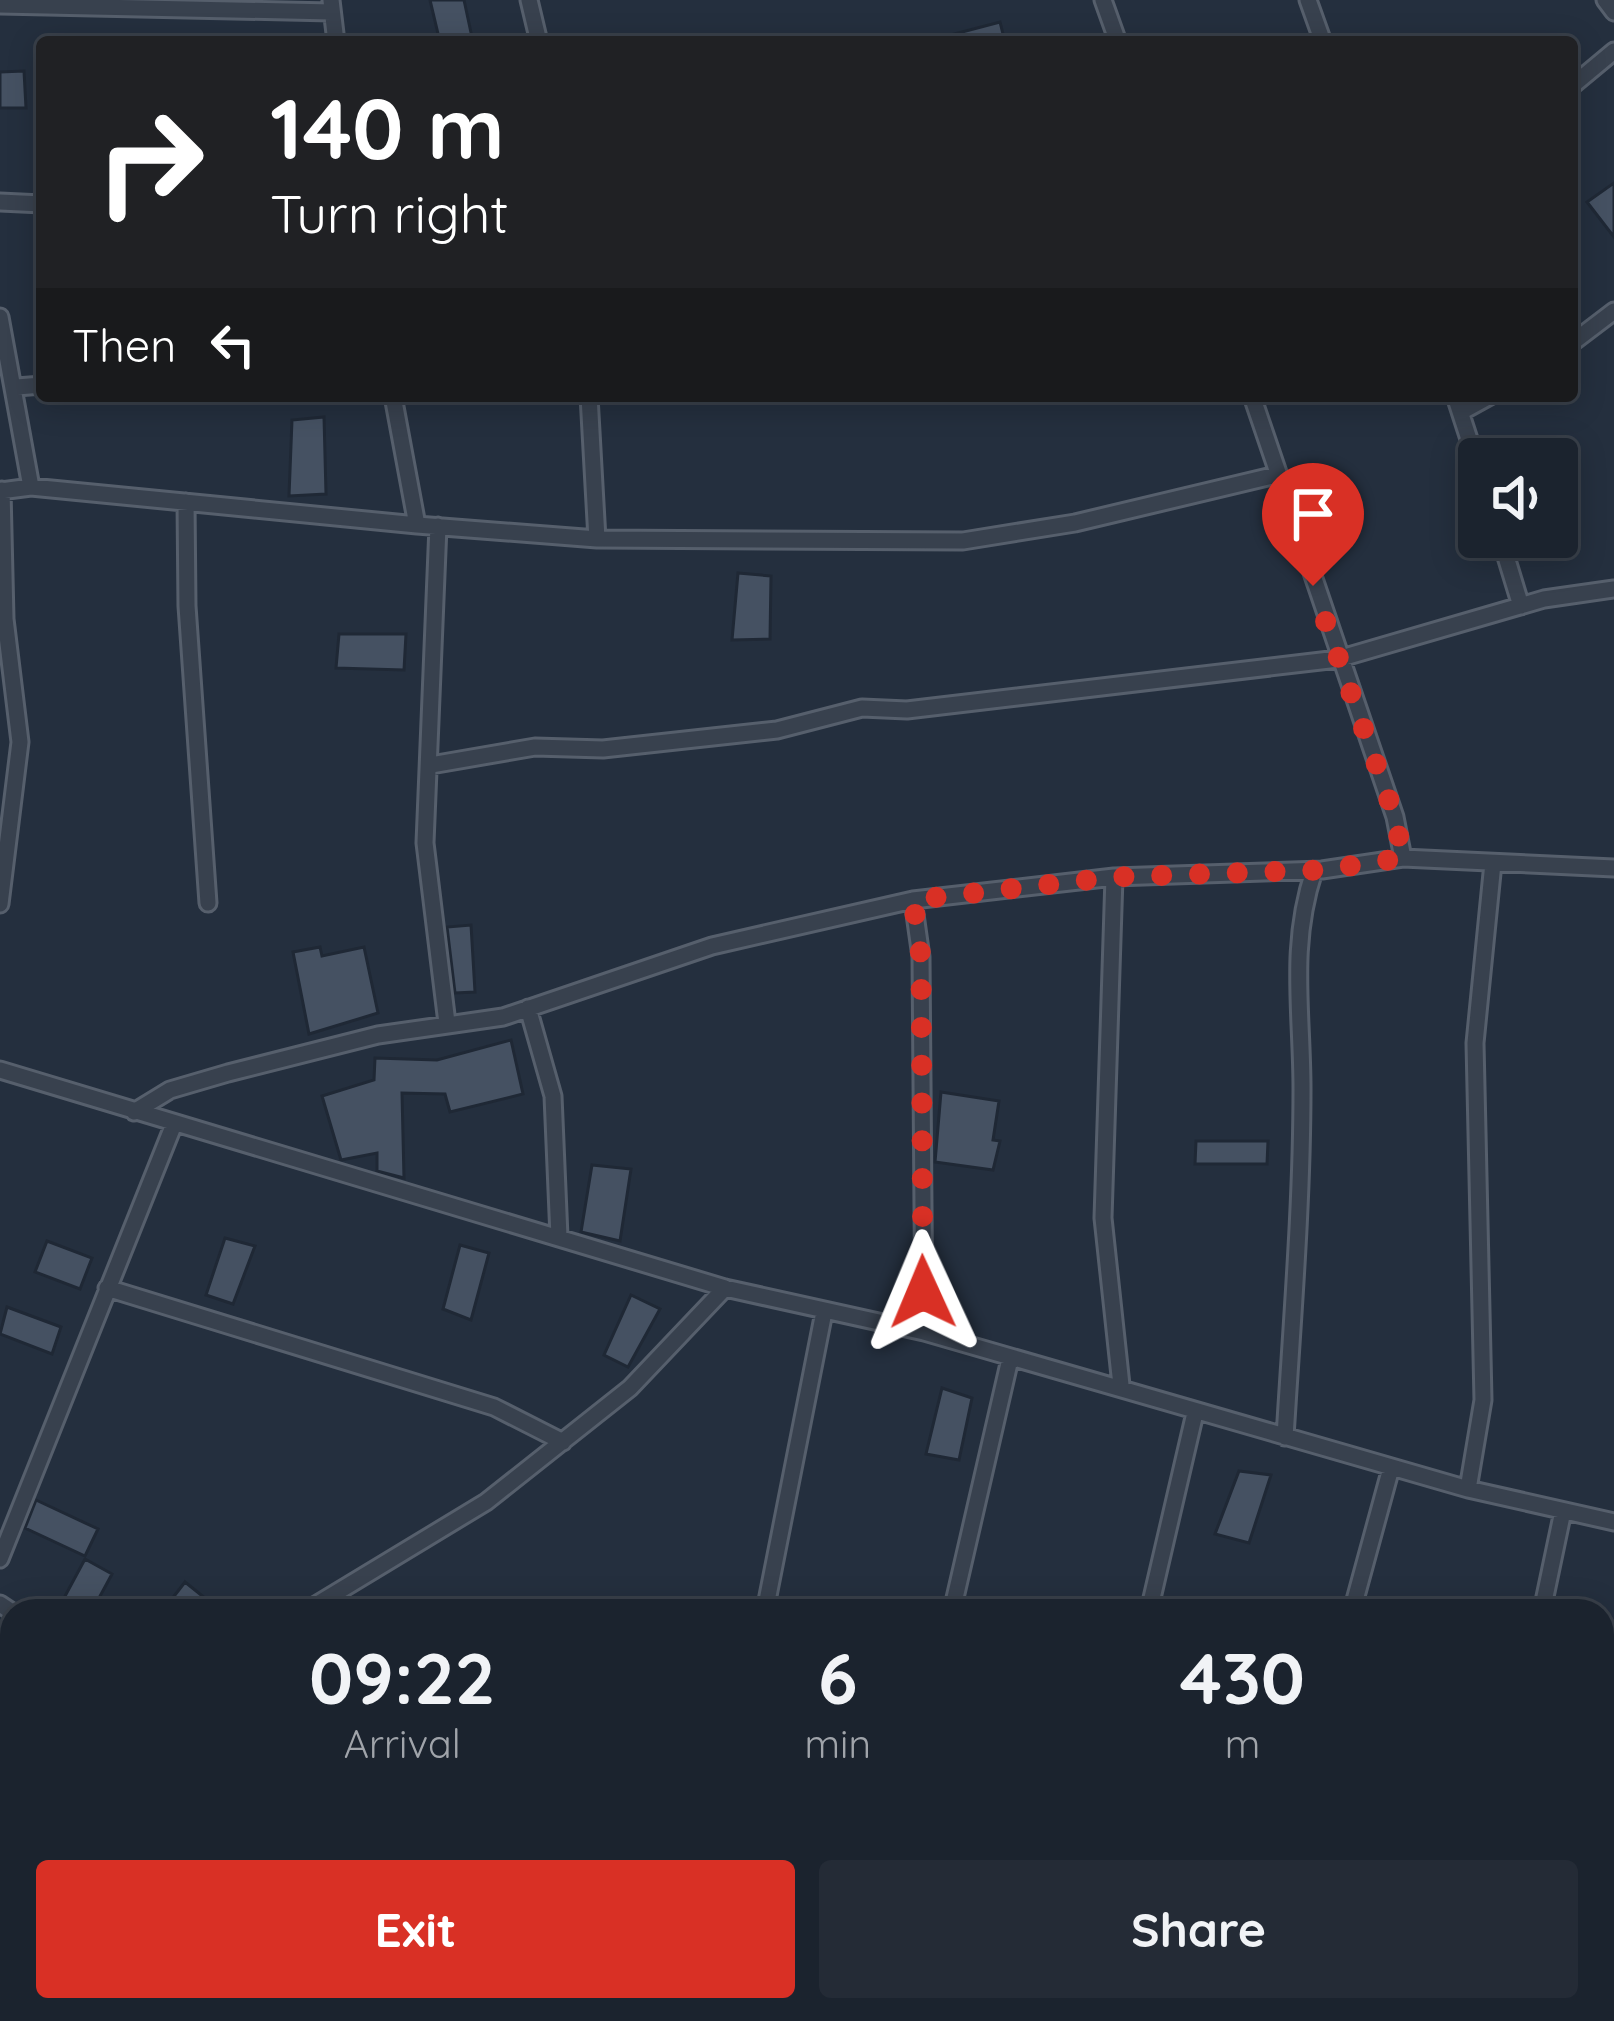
<!DOCTYPE html>
<style>
:root{--surface:#1b232e;--page:#242b36;--text:#f1f3f6;--muted:#a0a4aa;--line:#39404a;--accent:#d93025}
body{margin:0;font-family:Quicksand,sans-serif;background:var(--page);color:var(--text);height:100vh;display:flex;flex-direction:column;font-size:45px;white-space:nowrap}
*{box-sizing:border-box;margin:0}
p{font-size:39px;color:var(--muted)}
.icon{flex:none;width:66px;height:66px;fill:none;stroke:currentColor;stroke-width:2;stroke-linecap:round;stroke-linejoin:round}
.map{position:relative;flex:1;overflow:hidden}
.side{position:absolute;left:0px;top:1599px;width:1614px;height:423px;display:flex;flex-direction:column;background:var(--surface);border-radius:36px 36px 0 0;box-shadow:0 6px 30px #0003,0 0 0 3px var(--line)}
.side>*{flex:none}
.banner{position:absolute;left:36px;top:36px;width:1542px;height:366px;border-radius:12px;box-shadow:0 6px 30px #0003,0 0 0 3px var(--line);background:#202124;color:#fff;overflow:hidden}
.controls{position:absolute;left:1458px;top:438px;display:grid;gap:24px}
.controls a{display:grid;place-items:center;width:120px;height:120px;border-radius:12px;background:var(--surface);box-shadow:0 6px 30px #0003,0 0 0 3px var(--line);font-size:60px}
.pin{position:absolute;display:grid;place-items:center;width:102px;height:102px;color:#fff;margin:-123px -51px;border-radius:50% 50% 50% 0;rotate:-45deg;box-shadow:0 0 12px #0007}
.pin .icon{rotate:45deg}
.me{position:absolute;width:132px;margin:-66px;rotate:359deg;stroke-linejoin:round;filter:drop-shadow(0 0 9px #0008)}
.turn{display:flex;align-items:center;gap:42px;height:252px;padding:0 36px;font-size:54px}
.turn .icon{width:156px;height:156px;stroke-width:2.5}
.turn b{display:block;font-size:84px;line-height:102px}
.then{display:flex;align-items:center;height:114px;padding:0 36px;background:#0003;gap:24px;font-size:45px}
.eta{display:flex;justify-content:space-evenly;align-items:center;height:204px;text-align:center}
.eta b{font-size:72px;font-weight:700;line-height:84px}
.cta{display:flex;gap:24px;margin-top:auto;padding:24px 36px}
.cta a{flex:1;height:138px;border-radius:12px;background:var(--accent);color:#fff;font-size:48px;font-weight:700;line-height:138px;text-align:center}
.cta a+a{background:var(--page);color:var(--text)}
.map>svg:first-child{display:block}
.building{fill:#455162;stroke:#1f2835;stroke-width:3}
.lines{fill:none;stroke-linecap:round;stroke-linejoin:round}
.minor-casing{stroke:#565f6c;stroke-width:21}
.minor{stroke:#38414e;stroke-width:15}
.route{stroke:#d93025;stroke-width:21;stroke-dasharray:0 37.8}
</style>
<div class="map">
<svg width="1614" height="2021" viewBox="0 0 1614 2021">
<rect width="100%" height="100%" fill="#242f3e"/>
<!-- building -->
<path class="building" d="M430 0H464L473 42H440Z
M1000 22 1005 42H943V37Z
M24 71 26 108H0V72Z
M1614 183V237L1587 202Z
M324 417 326 494 289 496 292 420Z
M738 573 771 576 770 639 732 640Z
M339 634H406L404 670 336 668Z
M471 925 475 992 455 993 447 927Z
M320 947 322 956 364 947 378 1013 309 1034 293 952Z
M511 1040 523 1094 450 1112 445 1094 402 1093 404 1178 377 1171V1153L341 1160 322 1096 374 1080 375 1058 437 1060Z
M941 1092 999 1101 993 1140 1000 1141 993 1170 935 1162Z
M1196 1141H1268L1267 1164H1195Z
M592 1165 631 1169 620 1241 581 1232Z
M225 1238 255 1246 233 1304 206 1295Z
M47 1241 92 1258 80 1289 35 1272Z
M460 1245 489 1253 471 1320 443 1309Z
M631 1295 660 1309 628 1367 604 1355Z
M7 1307 61 1327 52 1354 0 1334Z
M942 1388 972 1398 959 1460 926 1454Z
M1239 1471 1271 1475 1249 1543 1215 1534Z
M36 1500 98 1529 85 1556 25 1528Z
M85 1559 112 1574 92 1611H57Z
M185 1582 221 1611H178L168 1604Z"/>
<g class="lines">
<!-- minor casing -->
<g class="minor-casing">
<path id="minor" d="M331 0 336 42
M529 0 539 42
M1103 0 1118 42
M1308 0 1323 42
M1605 0 1614 12
M0 5 332 12
M1572 86 1614 51
M0 202 42 204
M0 317 31 487 0 491
M1572 343 1614 311
M17 387 42 385
M589 396 597 539
M1455 396 1479 470
M1461 412 1490 396
M31 487 417 525 393 396
M186 502 187 606 208 903
M417 525 597 539 963 541 1075 523 1276 475
M438 526 425 843 447 1023
M1500 537 1521 606
M431 765 535 747 603 749 777 730 862 708 907 710 1338 659 1544 599 1614 589
M1403 858 1614 868
M1114 877 1103 1218 1121 1385
M913 900 921 957 924 1332
M0 904 20 742 5 619 2 490
M528 1008 553 1096 559 1237
M0 1070 725 1288 924 1332 1468 1489 1614 1522
M134 1112 170 1090 228 1073 378 1035 503 1017 712 946 913 900 1114 877 1322 870 1403 858 1395 817 1252 396
M107 1288 494 1407 563 1442
M1285 1437C1292 1322 1302 1205 1302 1089 1302 1012 1289 946 1314 871
M1468 1489 1483 1400 1475 1043 1493 863
M0 1559 174 1124
M0 1604 12 1612
M306 1611 486 1502 630 1388 725 1288
M765 1611 824 1312
M952 1611 1010 1359
M1149 1611 1195 1413
M1352 1611 1391 1468
M1542 1611 1563 1511
M0 1858 12 1868
M0 1902 12 1888
M633 2010 649 2021
M189 2021 199 2010
M446 2021 456 2010
M672 2021 675 2010
M860 2021 863 2010
M1049 2021 1052 2010
M1235 2021 1238 2010
M1429 2021 1432 2010"/>
</g>
<!-- minor -->
<use href="#minor" class="minor"/>
</g>
<g class="lines">
<!-- route -->
<path class="route" d="M923 1292 921 957 913 900 1114 877 1322 870 1403 858 1395 817 1313 586"/>
</g>
</svg>
<div class="controls">
<a><svg class="icon" aria-label="sound" viewBox="0 0 24 24"><path d="M4 9h4l5-4v14l-5-4H4zM17 9q2 3 0 6"/></svg></a>
</div>
<div class="pin" style="left:1313px;top:586px;background:#d93025"><svg class="icon" aria-label="arrive" viewBox="0 0 24 24"><path d="M6 21V4h12l-3 4 3 4H6"/></svg></div>
<svg class="me" style="left:923px;top:1292px" viewBox="-20 -20 40 40"><path d="M0-17L14 15 0 8-14 15z" fill="#d93025" stroke="#fff" stroke-width="4"/></svg>
<div class="banner">
<div class="turn"><svg class="icon" aria-label="right" viewBox="0 0 24 24"><path d="M7 20v-9h11M14 6l5 5-5 5"/></svg><div><b>140 m</b>Turn right</div></div>
<div class="then">Then<svg class="icon" aria-label="left" viewBox="0 0 24 24"><path d="M17 20v-9H6M10 6l-5 5 5 5"/></svg></div>
</div>
<section class="side">
<div class="eta">
<div><b>09:22</b><p>Arrival</p></div>
<div><b>6</b><p>min</p></div>
<div><b>430</b><p>m</p></div>
</div>
<div class="cta"><a>Exit</a><a>Share</a></div>
</section>
</div>
